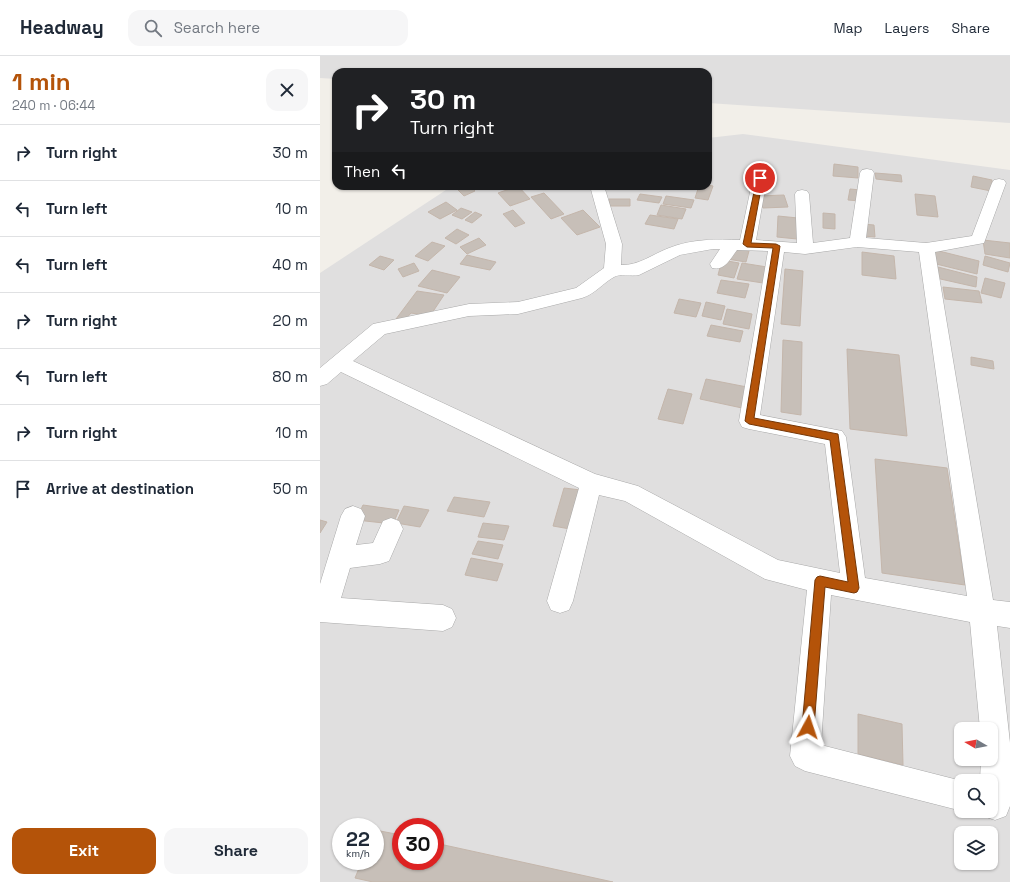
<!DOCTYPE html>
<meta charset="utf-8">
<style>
:root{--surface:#fff;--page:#f6f6f7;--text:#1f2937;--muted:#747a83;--line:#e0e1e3;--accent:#b45309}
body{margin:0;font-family:"Space Grotesk",sans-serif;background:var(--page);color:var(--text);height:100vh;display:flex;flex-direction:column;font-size:15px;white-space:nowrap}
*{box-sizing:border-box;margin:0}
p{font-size:13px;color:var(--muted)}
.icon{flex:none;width:22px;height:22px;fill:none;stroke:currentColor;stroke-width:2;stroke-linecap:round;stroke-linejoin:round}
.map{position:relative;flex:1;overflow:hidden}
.drawer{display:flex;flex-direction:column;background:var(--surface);width:320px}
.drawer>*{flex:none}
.banner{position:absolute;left:12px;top:12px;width:380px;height:122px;border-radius:12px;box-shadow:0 1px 3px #0004;background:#202124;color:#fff;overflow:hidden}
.needle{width:26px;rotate:280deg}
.fabs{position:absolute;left:634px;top:666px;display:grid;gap:8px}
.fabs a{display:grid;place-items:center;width:44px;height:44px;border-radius:8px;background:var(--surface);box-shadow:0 1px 3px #0004;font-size:20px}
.speed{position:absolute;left:12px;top:762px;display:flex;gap:8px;font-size:20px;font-weight:700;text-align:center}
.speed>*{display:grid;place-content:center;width:52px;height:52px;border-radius:50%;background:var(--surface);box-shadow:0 1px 3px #0004;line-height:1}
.speed small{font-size:10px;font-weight:400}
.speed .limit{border:6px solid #d22;background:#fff;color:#111}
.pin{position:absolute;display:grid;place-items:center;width:34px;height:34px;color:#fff;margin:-17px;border:2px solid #fff;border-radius:50%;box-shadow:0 1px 4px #0007}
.me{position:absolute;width:44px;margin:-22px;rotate:5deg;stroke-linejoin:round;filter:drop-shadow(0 0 3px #0008)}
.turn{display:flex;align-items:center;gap:14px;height:84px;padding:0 12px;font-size:18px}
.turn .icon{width:52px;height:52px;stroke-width:2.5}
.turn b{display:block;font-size:28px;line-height:34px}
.then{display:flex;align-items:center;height:38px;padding:0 12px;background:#0003;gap:8px;font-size:15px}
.round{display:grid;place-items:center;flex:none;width:42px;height:42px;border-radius:12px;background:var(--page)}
.summary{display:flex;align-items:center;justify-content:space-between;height:68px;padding:0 12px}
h1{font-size:24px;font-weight:800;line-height:30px;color:var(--accent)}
.cta{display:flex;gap:8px;margin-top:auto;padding:8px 12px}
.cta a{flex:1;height:46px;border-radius:12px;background:var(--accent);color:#fff;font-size:16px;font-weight:800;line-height:46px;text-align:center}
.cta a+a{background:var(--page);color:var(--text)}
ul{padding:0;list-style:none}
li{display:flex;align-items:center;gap:12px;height:56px;padding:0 12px;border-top:1px solid var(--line)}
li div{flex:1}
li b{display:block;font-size:15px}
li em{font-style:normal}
header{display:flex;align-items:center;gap:24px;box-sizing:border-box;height:56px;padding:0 20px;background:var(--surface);border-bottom:1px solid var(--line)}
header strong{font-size:19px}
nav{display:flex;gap:22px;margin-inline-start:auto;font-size:14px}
.search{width:280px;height:36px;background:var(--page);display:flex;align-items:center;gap:10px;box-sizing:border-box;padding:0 14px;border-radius:12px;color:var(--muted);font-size:15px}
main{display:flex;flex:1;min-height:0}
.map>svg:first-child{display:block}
.residential{fill:#e0dfdf;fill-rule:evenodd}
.building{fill:#c7bfb8;stroke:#c4b6ab}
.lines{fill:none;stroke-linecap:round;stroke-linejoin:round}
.street-casing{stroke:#a9a9a9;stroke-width:1}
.street{fill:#fff;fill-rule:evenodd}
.route{fill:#b45309;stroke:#753606}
</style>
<header>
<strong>Headway</strong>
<div class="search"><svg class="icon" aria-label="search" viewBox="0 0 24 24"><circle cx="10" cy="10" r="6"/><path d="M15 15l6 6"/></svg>Search here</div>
<nav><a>Map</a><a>Layers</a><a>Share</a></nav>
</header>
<main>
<section class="drawer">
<div class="summary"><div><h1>1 min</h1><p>240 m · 06:44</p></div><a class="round"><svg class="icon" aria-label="close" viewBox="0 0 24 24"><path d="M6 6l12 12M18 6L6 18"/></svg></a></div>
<ul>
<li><svg class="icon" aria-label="right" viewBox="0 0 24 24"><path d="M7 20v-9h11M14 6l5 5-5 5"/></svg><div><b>Turn right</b></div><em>30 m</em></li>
<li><svg class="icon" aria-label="left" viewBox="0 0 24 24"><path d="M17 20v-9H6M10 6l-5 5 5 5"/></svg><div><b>Turn left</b></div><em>10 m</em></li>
<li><svg class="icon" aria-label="left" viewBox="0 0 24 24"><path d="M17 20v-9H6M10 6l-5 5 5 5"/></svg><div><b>Turn left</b></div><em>40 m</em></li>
<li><svg class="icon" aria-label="right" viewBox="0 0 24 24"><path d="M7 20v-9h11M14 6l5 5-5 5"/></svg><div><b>Turn right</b></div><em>20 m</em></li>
<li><svg class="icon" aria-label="left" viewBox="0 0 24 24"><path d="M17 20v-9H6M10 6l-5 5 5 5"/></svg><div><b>Turn left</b></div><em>80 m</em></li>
<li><svg class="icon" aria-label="right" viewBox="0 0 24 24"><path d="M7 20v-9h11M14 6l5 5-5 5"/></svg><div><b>Turn right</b></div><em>10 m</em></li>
<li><svg class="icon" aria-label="arrive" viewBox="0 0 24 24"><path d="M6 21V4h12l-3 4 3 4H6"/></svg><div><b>Arrive at destination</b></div><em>50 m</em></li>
</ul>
<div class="cta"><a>Exit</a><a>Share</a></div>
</section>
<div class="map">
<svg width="690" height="826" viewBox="0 0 690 826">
<rect width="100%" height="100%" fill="#f2efe9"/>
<!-- residential -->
<path class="residential" d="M0 0H690V67L388 47V16H16V23L0 22Z
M423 78 690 114V826H0V217L132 130H388V82ZM641 673H671V703H641ZM641 725H671V755H641ZM21 771H55V805H21ZM81 771H115V805H81ZM641 777H671V807H641Z"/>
<!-- building -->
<path class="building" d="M514 108 538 111V122L513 120Z
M555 117 581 119 582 126 556 123Z
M653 120 672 124 671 135 651 131Z
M388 129 393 130 388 144 375 142 379 130Z
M142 130H150L155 135 144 140 136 132Z
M198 130 210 143 190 150 178 137Z
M530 133 541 134 540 145 528 144Z
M224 137 244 158 231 163 211 141Z
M320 138 342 141 339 147 317 144Z
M595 138 615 140 618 161 597 159Z
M464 139 468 151 443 152 439 140Z
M346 140 374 144 371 152 343 148Z
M289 143H310V150H289Z
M126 146 137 154 120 163 108 156Z
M341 149 366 153 362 163 337 159Z
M141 152 152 156 142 163 132 159Z
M193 154 205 167 195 171 183 158Z
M263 154 280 171 257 179 241 162Z
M155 156 162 159 152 167 145 164Z
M503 157 515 158V173L503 172Z
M330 159 358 163 354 173 325 168Z
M458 160 478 162 477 183 457 181Z
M543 168 554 169 555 181 543 180Z
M137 173 149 179 136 188 125 182Z
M159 182 166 189 147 198 140 191Z
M663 184 690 187V202L665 198Z
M112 186 125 190 108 205 95 200Z
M410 192 429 195 426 206 407 203Z
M615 194 659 205 657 218 612 207Z
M542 196 574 200 576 223 542 219Z
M147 199 176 206 170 214 140 208Z
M60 200 74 204 64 214 49 209Z
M665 200 690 207 688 216 663 209Z
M402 204 419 207 414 222 398 219Z
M94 207 99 215 83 221 78 213Z
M422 207 447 211 443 227 417 223Z
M618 211 657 221 656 231 616 222Z
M465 213 483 215 480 270 461 268Z
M112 214 140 221 127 237 98 230Z
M665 222 685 227 681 242 661 237Z
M401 224 429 228 425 242 397 237Z
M623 231 659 235 662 247 625 243Z
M97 235 124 239 110 260 91 257 85 264 76 263Z
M359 243 381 247 376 261 354 257Z
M386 246 405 250 401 264 382 260Z
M407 253 432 258 429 273 403 268Z
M391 269 423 275 420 286 387 280Z
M463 284 482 286 481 359 461 356Z
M527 293 579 299 587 380 530 373Z
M651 301 673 305 674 313 651 309Z
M386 323 427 331 422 352 380 343Z
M348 333 372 338 363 368 338 363Z
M555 403 627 412 645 529 562 517Z
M244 432 261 434 250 473 233 470Z
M134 441 170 446 164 461 127 455Z
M43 449 79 454 73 468 36 464Z
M84 450 109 454 100 471 76 467Z
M0 464 7 466 0 477Z
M163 467 189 470 184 484 158 481Z
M158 485 183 489 178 503 152 498Z
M151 502 183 508 177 525 145 519Z
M538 658 582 668 583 709 538 698Z
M55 774 81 779V805H115V787L293 826H53L35 822 42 805H55Z"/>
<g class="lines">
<!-- street casing -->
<g class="street-casing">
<path id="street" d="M547 113 552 114 554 117 546 182 606 187 652 180 672 127 674 124 679 123 684 124 686 127 664 187 615 196 673 544 690 546V572L677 570 690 687V750L686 760 675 764 660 759 659 755H671V725H660L661 703H671V673H660L650 566 511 539 501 689 642 725V755L485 715 475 710 470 700 487 534 445 523 305 445 279 439 253 545 249 554 240 557 231 554 227 545 259 432 21 316 7 328 0 330V312L53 268 149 248 198 246 256 232 284 212 286 188 270 130H284L302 188 301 209C318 210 333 198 349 192 371 183 397 183 420 184L433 122 435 119 440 118 445 119 447 122 436 184 477 187 475 138 477 135 482 134 487 135 489 138 493 187 530 182 540 117 542 114ZM537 191 599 196 647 540 545 522 526 381 522 375 440 359 464 196 485 198ZM393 193H400L390 208 392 212C405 215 410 203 417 194L448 195 419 365 422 371 429 373 505 388 520 517 458 504 318 430 275 418 33 305 65 278 149 260 198 258 262 242C275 238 283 227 294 221 300 217 311 221 319 219L360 199Z
M33 450 41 453 45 460 36 489 53 487 63 465 71 462 79 465 83 473 69 505 60 508 30 512 21 542 123 549 132 553 136 562 132 571 123 575 0 566V528L21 460 25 453Z"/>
</g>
<!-- street -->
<use href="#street" class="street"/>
</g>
<!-- route -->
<path class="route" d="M440 120 443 122 431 187 456 188 460 190 434 362 518 378 539 532 537 536 534 537 505 531 494 671 492 675 488 677 484 675 482 671 495 524 497 521 500 520 528 526 510 384 429 368 425 365 453 192 427 191 423 188 437 122Z"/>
</svg>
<div class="fabs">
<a><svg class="needle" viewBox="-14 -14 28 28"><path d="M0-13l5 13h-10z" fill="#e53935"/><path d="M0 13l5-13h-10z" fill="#747a83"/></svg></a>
<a><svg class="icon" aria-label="search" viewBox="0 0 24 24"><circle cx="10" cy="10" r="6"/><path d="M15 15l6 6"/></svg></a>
<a><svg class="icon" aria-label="layers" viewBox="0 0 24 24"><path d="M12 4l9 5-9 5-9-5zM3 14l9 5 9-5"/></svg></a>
</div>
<div class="speed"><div>22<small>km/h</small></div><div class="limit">30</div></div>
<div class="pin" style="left:440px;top:122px;background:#d93025"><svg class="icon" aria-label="arrive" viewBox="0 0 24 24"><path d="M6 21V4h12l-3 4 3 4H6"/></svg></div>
<svg class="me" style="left:488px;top:671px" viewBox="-20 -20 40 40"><path d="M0-17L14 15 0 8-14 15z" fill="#b45309" stroke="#fff" stroke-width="4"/></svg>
<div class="banner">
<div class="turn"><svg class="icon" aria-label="right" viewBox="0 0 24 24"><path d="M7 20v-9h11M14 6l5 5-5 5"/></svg><div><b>30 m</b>Turn right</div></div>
<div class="then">Then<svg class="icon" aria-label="left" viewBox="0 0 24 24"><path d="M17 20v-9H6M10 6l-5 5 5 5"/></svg></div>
</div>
</div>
</main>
